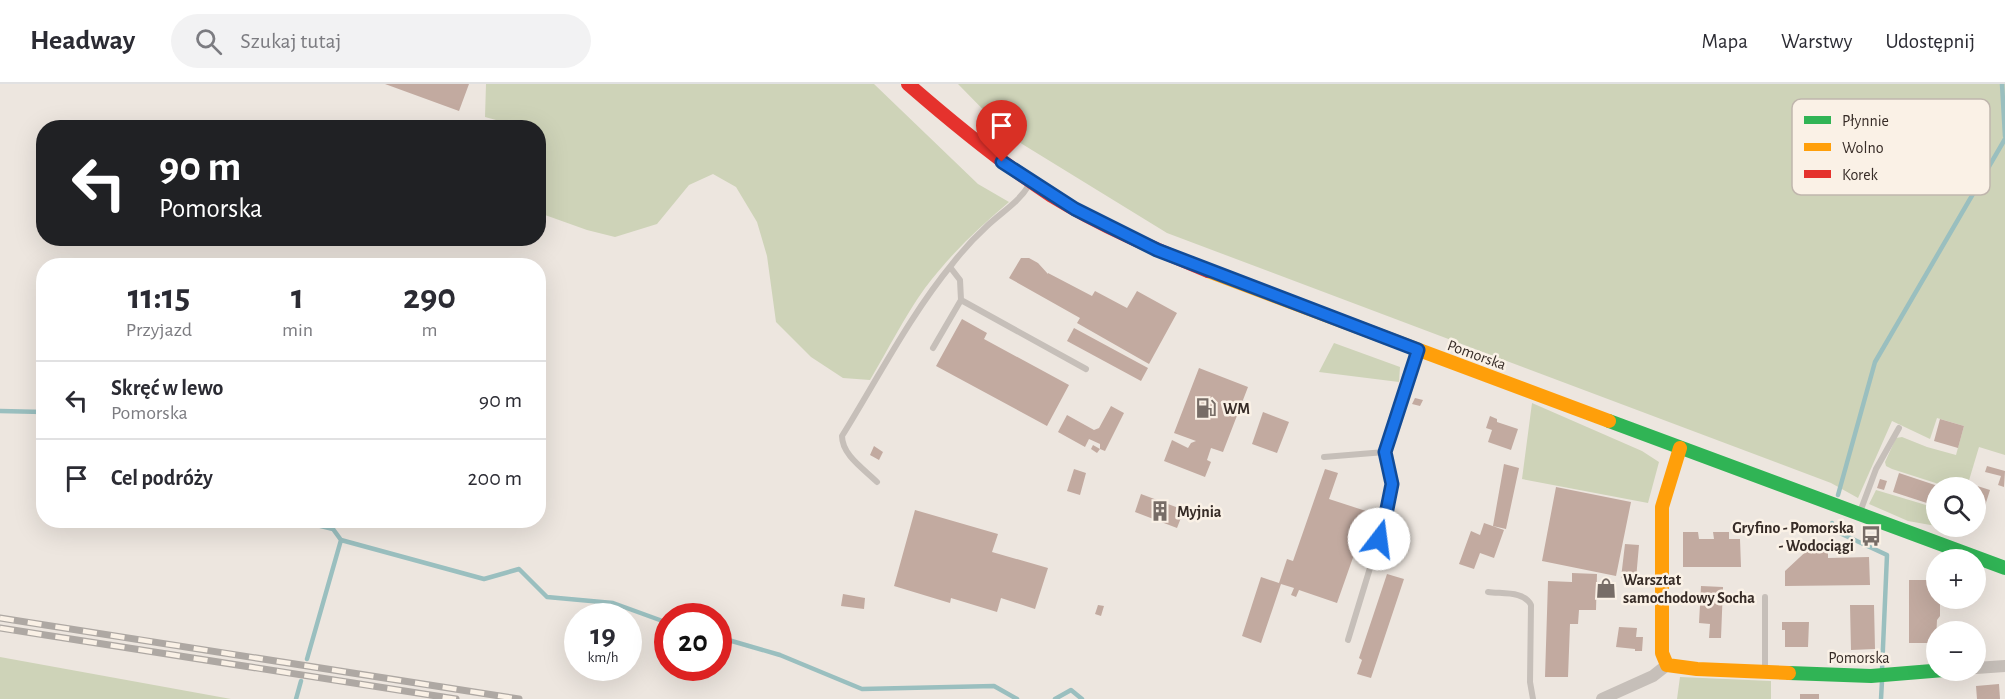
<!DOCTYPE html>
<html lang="pl">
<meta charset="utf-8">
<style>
:root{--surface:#fff;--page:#f2f2f3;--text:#2b2b33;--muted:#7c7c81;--line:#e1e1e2}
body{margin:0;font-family:"Alegreya Sans",sans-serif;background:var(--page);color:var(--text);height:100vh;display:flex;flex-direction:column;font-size:22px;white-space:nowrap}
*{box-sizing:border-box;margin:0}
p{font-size:20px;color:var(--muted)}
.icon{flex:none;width:33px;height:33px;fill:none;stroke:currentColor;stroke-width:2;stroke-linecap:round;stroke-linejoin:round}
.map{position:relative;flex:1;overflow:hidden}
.drawer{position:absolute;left:36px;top:174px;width:510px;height:270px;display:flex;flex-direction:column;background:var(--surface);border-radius:24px;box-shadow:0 6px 24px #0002}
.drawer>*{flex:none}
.banner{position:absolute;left:36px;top:36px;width:510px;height:126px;border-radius:24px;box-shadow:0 6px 24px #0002;background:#202124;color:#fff;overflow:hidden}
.tools{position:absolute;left:1926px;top:393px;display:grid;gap:12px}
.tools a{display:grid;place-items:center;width:60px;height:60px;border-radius:50%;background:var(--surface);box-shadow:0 6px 24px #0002;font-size:30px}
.speed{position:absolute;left:564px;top:519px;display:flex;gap:12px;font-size:30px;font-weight:700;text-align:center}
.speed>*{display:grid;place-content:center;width:78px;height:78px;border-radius:50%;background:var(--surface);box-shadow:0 6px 24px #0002;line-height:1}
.speed small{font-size:15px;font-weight:400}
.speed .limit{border:9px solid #d22;background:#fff;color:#111}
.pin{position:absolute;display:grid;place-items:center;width:51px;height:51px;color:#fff;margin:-62px -26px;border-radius:50% 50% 50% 0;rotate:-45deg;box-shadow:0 0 6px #0007}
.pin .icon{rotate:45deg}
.me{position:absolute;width:66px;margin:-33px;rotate:15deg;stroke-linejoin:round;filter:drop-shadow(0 0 4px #0008)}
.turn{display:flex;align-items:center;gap:21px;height:126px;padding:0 24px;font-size:27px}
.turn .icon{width:78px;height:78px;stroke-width:2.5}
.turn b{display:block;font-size:42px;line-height:51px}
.eta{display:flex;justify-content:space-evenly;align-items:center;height:102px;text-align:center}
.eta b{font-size:36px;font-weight:600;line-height:42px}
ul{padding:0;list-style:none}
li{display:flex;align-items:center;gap:18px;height:78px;padding:0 24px;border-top:2px solid var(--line)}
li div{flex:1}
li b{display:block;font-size:22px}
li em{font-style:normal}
header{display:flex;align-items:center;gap:36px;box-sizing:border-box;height:84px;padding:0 30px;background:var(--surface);border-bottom:2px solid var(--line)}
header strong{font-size:28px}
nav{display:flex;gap:33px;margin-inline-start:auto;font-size:21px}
.search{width:420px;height:54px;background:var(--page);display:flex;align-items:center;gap:15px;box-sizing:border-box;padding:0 21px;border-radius:33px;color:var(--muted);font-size:22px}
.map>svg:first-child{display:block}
.green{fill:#ced3b8}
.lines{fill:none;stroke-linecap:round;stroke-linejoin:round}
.stream{stroke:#9abfbf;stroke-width:4.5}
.building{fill:#c2aaa0}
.lane{stroke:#c6bfb9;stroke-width:6}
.street{stroke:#c6bfb9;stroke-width:12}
.fast{stroke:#30b455;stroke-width:14}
.slow{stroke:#ff9f0a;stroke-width:14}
.jam{stroke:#e5322d;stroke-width:14}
.rail-casing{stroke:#aea8a3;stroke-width:7}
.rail{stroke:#faf1e6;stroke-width:4.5;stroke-dasharray:14;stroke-linecap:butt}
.route-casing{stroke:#114b97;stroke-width:15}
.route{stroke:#1a73e8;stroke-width:10}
.labels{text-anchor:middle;stroke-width:5;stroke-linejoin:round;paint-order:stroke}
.street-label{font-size:16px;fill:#372c27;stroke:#faf1e6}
.poi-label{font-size:16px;font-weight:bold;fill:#372c27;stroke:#faf1e6;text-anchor:start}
.key{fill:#faf1e6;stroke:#c0b6ad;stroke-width:1.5}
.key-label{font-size:16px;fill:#372c27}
</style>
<header>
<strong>Headway</strong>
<div class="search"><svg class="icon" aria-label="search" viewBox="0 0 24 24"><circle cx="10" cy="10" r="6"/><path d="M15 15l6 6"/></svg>Szukaj tutaj</div>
<nav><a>Mapa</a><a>Warstwy</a><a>Udostępnij</a></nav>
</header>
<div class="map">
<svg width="2005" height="615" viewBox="0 0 2005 615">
<rect width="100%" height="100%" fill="#ede6df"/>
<!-- green -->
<path class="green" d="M486 0H874L978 100 1009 118C978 144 949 172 925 204 904 233 888 266 870 296L843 294 811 273 776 238 767 172 757 138 736 103 713 90 689 101 657 140 615 153 587 146 545 131 539 126 538 44 497 43 496 36 485 33Z
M958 0H2005V371L1979 363 1967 403H1948L1892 385 1886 382 1885 378 1896 354 1902 353 1927 363 1956 371 1964 342 1937 334 1930 355 1892 337 1858 414 1831 399 1167 149 1009 52Z
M1334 259 1400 283 1399 298 1319 288Z
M1532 319 1642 367 1659 378 1648 419 1522 395Z
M1876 406 1936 424V442L1908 437 1869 420Z
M0 573 231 615H0Z
M1680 593 1771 597V615H1677Z"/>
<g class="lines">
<!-- stream -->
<path class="stream" d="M2002 0 2005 52
M0 327 44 328
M1838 411 1875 278 2005 55
M296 436 333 445 341 456
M1832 439 1831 445 1887 471 1882 586
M718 553 780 571 862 605 994 602 1017 615
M307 575 341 456 484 495 519 485 547 513 613 519 668 539
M296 615 301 597
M1055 615 1071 606 1082 615
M1881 615 1882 597"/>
</g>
<!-- building -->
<path class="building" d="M385 0H469L459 27Z
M1021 174H1029L1038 179 1048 190V189L1092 212 1095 207 1127 224 1137 207 1177 229 1149 280 1077 239 1080 234 1009 194Z
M962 235 987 249 984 255 1069 301 1047 342 936 282Z
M1074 244 1148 284 1141 297 1067 257Z
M1199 284 1248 303 1223 368 1211 364 1207 376 1211 378 1205 393 1164 377 1172 356 1188 364 1191 359 1196 357 1174 349Z
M1415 314 1423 316 1420 322 1412 320Z
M1111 322 1124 329 1105 367 1100 365V360L1089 355 1085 363 1058 348 1067 331 1094 346 1099 344Z
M1263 328 1289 338 1277 369 1252 360Z
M1490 332 1497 335V338L1518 345 1511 366 1488 358 1492 346 1486 344Z
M1940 335 1964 342 1958 364 1934 357Z
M1093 361 1100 365 1097 369 1091 365Z
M874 362 883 368 879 376 870 371Z
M1504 380 1519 384 1506 445 1493 442Z
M1987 382 2005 387 2004 403 1998 401 2001 392 1985 388Z
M1074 385 1086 389 1080 411 1067 407Z
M1325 385 1338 389 1329 415 1369 428 1337 519 1299 506 1296 513 1291 511 1294 504 1281 500 1261 559 1242 552 1261 493 1279 499 1287 475 1293 477Z
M1899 389 1941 403 1936 404V422L1893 408Z
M1880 395 1887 397 1884 406 1877 404Z
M1971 400 1990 406 1984 425 1976 422V404H1970Z
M1556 403 1631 418 1616 492 1542 477Z
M1141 410 1184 426 1177 444 1135 428Z
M915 426 998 450 992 468 1048 484 1035 525 1001 514 997 528 951 514 950 519 894 502Z
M1484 439 1504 446 1494 474 1480 469 1474 485 1459 480 1471 447 1480 451Z
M1683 448H1698L1699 455H1714L1713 448H1729V455H1740L1741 483H1683Z
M1625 460 1639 461 1636 495 1621 494Z
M1814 460H1828V474L1869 473 1870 501 1785 502V487Z
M1572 489 1597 490 1596 526H1579L1578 540H1570L1568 593H1545L1548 497 1572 498Z
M1387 490 1404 495 1371 594 1357 590 1362 576 1359 574Z
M1909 496H1936V514L1940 516V532L1937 536 1936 556 1933 559H1909Z
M1701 502 1723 503 1721 554H1709L1710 540 1699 539Z
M843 510 865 514 864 525 841 522Z
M1098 521 1104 522 1101 532 1095 530Z
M1850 521H1874L1875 565 1851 566Z
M1782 538H1809L1808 563H1785V546H1782Z
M1619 543 1637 544 1636 553H1643L1642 567H1635V565L1616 563Z
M1999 600 2000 615H1977L1976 602Z
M1800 610H1819V615H1800Z"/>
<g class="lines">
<!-- lane -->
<path class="lane" d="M950 183 960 196 961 216 1086 285
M933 264 961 216
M1324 373 1385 368
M877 398C864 385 842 371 842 352 878 294 910 231 953 179 963 166 975 153 987 142 1002 128 1019 118 1029 101
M1860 428 1876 385 1899 344
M1488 508C1503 510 1524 507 1531 521L1530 598 1533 615
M1765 513V584
M1348 556 1385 435 1392 400 1385 368 1417 270"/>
<!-- street -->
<path class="street" d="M1976 584 2005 582
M1602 615 1653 592 1667 581"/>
<!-- fast -->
<path class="fast" d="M1609 337 2005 484
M1789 589 1871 592 1944 586"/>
<!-- slow -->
<path class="slow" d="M1208 187 1609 337
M1680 364 1662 423V569L1667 581 1697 585 1789 589"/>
<!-- jam -->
<path class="jam" d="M908 0C954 40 1001 79 1052 112 1101 142 1155 165 1208 187"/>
<!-- rail casing -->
<g class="rail-casing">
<path id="rail" d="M0 534 519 615
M0 544 456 615"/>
</g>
<!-- rail -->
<use href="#rail" class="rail"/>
</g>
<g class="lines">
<!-- route casing -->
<g class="route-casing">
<path id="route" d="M1002 78 1075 125 1157 166 1418 266 1385 368 1392 400 1385 435 1379 455"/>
</g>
<!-- route -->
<use href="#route" class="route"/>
</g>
<!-- icons -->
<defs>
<g id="fuel-bare" transform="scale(1.62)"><path d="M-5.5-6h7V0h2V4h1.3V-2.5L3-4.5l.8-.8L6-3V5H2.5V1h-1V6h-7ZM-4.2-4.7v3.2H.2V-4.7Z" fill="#776d67" stroke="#faf1e6" stroke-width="2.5" paint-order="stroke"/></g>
<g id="building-bare" transform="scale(1.62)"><path d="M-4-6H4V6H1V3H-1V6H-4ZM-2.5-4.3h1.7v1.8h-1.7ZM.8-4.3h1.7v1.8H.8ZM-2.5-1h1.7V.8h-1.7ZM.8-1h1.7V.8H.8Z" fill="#776d67" stroke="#faf1e6" stroke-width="2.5" paint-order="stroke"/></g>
<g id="bus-bare" transform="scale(1.62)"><path d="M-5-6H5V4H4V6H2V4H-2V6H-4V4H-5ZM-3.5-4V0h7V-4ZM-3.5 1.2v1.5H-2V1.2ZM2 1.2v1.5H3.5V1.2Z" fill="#776d67" stroke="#faf1e6" stroke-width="2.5" paint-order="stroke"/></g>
<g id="shop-bare" transform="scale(1.62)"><path d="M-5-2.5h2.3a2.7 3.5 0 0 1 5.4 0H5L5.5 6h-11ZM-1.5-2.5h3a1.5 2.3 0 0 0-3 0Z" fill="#776d67" stroke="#faf1e6" stroke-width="2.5" paint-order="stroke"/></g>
</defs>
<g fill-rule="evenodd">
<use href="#fuel-bare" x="1206" y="324"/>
<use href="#building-bare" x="1160" y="427"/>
<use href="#bus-bare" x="1871" y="452"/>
<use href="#shop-bare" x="1606" y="504"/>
</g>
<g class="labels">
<!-- street labels -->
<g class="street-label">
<text transform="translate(1477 270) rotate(20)" y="6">Pomorska</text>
<text x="1859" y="579">Pomorska</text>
</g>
<!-- poi labels -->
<g class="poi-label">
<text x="1223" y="330">WM</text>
<text x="1177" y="433">Myjnia</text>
<text x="1854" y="449" text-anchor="end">Gryfino - Pomorska<tspan x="1854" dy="18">- Wodociągi</tspan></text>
<text x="1623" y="501">Warsztat<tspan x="1623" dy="18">samochodowy Socha</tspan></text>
</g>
</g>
<!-- legend -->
<rect x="1792" y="15" width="198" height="96" rx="9" class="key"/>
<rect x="1804" y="32" width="27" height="8" fill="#30b455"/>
<rect x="1804" y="59" width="27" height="8" fill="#ff9f0a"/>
<rect x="1804" y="86" width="27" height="8" fill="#e5322d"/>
<g class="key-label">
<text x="1842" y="42">Płynnie</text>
<text x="1842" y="69">Wolno</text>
<text x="1842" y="96">Korek</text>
</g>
</svg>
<div class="tools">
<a><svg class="icon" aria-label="search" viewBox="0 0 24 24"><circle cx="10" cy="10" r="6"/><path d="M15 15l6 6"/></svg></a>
<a>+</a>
<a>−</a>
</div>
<div class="speed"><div>19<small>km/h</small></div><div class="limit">20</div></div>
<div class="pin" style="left:1002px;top:78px;background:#d93025"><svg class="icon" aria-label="arrive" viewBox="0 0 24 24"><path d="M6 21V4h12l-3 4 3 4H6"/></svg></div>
<svg class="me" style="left:1379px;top:455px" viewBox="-20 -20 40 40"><circle r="19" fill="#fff"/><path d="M0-13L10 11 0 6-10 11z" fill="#1a73e8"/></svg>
<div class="banner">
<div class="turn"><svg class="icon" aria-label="left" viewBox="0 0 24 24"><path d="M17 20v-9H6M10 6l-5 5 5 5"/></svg><div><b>90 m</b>Pomorska</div></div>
</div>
<section class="drawer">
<div class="eta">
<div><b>11:15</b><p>Przyjazd</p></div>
<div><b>1</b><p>min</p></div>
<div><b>290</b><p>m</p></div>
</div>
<ul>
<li><svg class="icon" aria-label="left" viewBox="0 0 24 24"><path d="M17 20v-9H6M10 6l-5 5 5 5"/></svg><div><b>Skręć w lewo</b><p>Pomorska</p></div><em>90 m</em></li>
<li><svg class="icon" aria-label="arrive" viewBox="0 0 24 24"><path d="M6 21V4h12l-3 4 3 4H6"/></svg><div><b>Cel podróży</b></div><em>200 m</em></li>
</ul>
</section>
</div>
